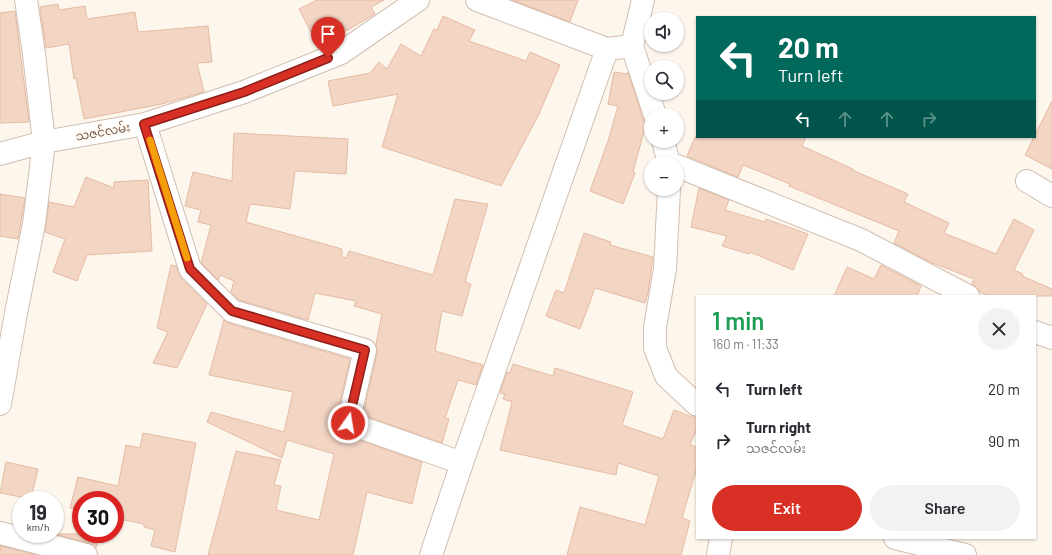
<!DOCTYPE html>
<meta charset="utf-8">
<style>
:root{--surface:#fff;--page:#f2f2f3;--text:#2b2b33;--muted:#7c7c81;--accent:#d93025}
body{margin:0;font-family:Barlow,"Noto Sans Myanmar",sans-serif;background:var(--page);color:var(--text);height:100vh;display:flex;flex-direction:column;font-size:15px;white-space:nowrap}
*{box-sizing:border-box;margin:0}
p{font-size:13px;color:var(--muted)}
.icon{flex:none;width:22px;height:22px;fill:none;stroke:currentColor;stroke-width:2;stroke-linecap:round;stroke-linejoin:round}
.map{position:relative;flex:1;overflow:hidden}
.details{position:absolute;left:696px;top:295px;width:340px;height:244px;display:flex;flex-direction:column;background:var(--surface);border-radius:0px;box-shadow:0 1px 3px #0004}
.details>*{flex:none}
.top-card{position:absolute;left:696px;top:16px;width:340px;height:122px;border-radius:0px;box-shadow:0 1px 3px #0004;background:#00695c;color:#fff;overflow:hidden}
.controls{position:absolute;left:644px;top:12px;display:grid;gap:8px}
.controls a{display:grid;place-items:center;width:40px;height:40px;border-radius:50%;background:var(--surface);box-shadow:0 1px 3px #0004;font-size:20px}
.speed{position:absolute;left:12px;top:491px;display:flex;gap:8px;font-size:20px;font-weight:700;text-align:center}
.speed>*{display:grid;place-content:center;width:52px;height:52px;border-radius:50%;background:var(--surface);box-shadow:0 1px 3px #0004;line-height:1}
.speed small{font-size:10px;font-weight:400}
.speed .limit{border:6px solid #d22;background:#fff;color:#111}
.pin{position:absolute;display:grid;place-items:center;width:34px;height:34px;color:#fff;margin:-41px -17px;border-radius:50% 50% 50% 0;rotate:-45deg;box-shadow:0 0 4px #0007}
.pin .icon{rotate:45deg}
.me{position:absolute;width:44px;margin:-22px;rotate:13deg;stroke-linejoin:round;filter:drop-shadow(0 0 3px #0008)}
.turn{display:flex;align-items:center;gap:14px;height:84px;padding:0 16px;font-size:18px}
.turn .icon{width:52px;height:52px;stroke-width:2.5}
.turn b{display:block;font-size:28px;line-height:34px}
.lanes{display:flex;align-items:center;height:38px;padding:0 16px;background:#0003;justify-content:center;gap:20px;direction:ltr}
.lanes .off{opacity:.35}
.round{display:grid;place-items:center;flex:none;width:42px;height:42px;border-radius:21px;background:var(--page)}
.overview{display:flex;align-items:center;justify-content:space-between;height:68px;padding:0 16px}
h1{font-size:24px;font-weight:600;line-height:30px;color:#1e9e55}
.cta{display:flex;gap:8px;margin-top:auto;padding:8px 16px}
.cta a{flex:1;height:46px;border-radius:24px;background:var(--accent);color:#fff;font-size:16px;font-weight:600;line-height:46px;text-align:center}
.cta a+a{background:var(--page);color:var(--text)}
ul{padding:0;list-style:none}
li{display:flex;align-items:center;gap:12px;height:52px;padding:0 16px}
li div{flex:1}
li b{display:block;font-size:15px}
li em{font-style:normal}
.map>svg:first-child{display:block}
.building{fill:#f3d5c3;stroke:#e6bba3}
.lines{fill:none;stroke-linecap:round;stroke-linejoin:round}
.minor-casing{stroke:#d1beb0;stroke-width:24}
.minor{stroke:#fff;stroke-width:22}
.route-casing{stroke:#8d1f18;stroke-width:10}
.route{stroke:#d93025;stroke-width:7}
.slow{stroke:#f59e0b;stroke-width:7}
.labels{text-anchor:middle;stroke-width:3.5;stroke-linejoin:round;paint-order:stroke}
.street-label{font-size:12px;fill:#7a5c4d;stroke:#fffaf3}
</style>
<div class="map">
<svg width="1052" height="555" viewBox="0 0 1052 555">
<rect width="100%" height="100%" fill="#fdf6ec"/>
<!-- building -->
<path class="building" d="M317 0H384L371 7 375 14 346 31 341 22 313 36 299 9Z
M512 0H578L570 22Z
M58 4 59 10 85 6 87 19 135 12 138 32 208 26 212 62 197 63 204 92 162 104 84 119 76 78 74 79 69 44 46 48 40 7Z
M15 11 29 122 0 123V13Z
M443 16 475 30 469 41 526 61 530 52 560 65 539 114 501 186 382 147 398 94 333 106 328 81 370 73 379 62 387 69 401 44 421 56 434 29 437 30Z
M614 72 627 74 628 72 643 119 646 124 633 172 635 173 623 204 590 191 608 141 618 106 608 104Z
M1052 101V169L1025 155Z
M234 133 348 139 346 174 295 171 290 209 250 204 246 222 342 249V257L346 258 349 251 433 275 455 199 488 204 465 282 471 284 462 316 442 311 435 351 483 365 476 385 458 380 445 418 449 419 442 443 363 415 377 353 376 344 382 314 354 306 356 301 315 293 308 320 239 300 231 292 234 281 220 275 218 280 201 263 211 225 198 222 201 210 185 206 193 172 232 181Z
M695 137H806L802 146 853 169 852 170 908 194 904 202 949 223 944 233 996 254 1014 219 1034 230 1014 270 1023 274 1022 276 1052 289V296H988L980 292 978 289 972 284 974 279 930 262 894 243 899 231 789 186 790 184 743 165 738 177 687 156Z
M86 177 114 188V182L148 180 152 251 87 255 77 281 53 272 65 239 45 232 49 202 74 207Z
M699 188 729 200 725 210 765 222 766 219 808 234 793 270 750 252 749 254 722 246 727 236 691 227Z
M0 194 25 198 18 239 0 236Z
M584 233 611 242 610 245 653 257 648 293 645 303 595 288 580 329 546 316 556 290 564 293Z
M171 265 176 266 181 278 207 304 177 368 153 363 168 332 157 328Z
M881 265 921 286 917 296H834L847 267 874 279Z
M224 320 228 323 350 359 336 420V426L339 431 344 435 422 462 412 504 367 492 353 555H208L236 451 281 460 274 485 281 486 276 510 319 520 334 454 287 440 282 458 207 422 211 412 284 432 293 392 209 375Z
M513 364 553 376 555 368 633 392 622 425 663 439 674 410 697 419V428L690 445 697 447V467L682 518 690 521 681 555H567L580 507 645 525 659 476 618 463 616 475 500 450 512 402 503 399 505 394 500 393 507 372 510 373Z
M143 433 196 443 175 552 151 546 155 530 144 527V524L115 518V500H81V510L70 508 78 477 118 486 126 445 140 448Z
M6 462 38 469 31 499 0 493Z
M54 534H99L96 548 89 543Z
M0 546 36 555H0Z"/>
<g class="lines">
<!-- minor casing -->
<g class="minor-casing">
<path id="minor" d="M477 0 607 49 632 46
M643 0 632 46 655 115
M145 124 190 269 232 311 365 350 348 423 462 463
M663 141 669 163
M0 154 44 142 145 124 244 92 341 53 418 0
M677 166 861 240 968 296
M1027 181 1052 196
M669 189 665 269 655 327V348L666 376 697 405
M1035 332 1052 338
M0 404 16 313 34 224 44 142 34 54 26 0
M0 533 86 555
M895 538 965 555
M431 555 462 463 607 49
M718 555 721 538"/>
</g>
<!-- minor -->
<use href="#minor" class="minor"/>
</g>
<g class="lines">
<!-- route casing -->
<g class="route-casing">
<path id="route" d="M328 58 244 92 144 124 190 269 232 311 365 350 348 423"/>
</g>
<!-- route -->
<use href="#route" class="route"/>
<!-- slow -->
<path class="slow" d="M150 140 187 258"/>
</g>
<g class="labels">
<!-- street labels -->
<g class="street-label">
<text transform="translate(103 132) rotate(-10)" y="4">သဇင်လမ်း</text>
</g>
</g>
</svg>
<div class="controls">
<a><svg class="icon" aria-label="sound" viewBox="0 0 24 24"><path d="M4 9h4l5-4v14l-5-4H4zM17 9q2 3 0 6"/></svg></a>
<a><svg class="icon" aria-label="search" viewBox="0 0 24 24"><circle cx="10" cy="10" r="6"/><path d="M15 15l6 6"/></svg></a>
<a>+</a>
<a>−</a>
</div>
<div class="speed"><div>19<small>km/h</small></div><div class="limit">30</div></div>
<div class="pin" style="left:328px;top:58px;background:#d93025"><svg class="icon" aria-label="arrive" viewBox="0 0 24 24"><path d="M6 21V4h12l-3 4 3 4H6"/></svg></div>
<svg class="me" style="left:348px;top:423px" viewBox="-20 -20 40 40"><circle r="17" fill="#d93025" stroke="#fff" stroke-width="3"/><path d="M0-11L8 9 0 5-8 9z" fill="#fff"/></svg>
<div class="top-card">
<div class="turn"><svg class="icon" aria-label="left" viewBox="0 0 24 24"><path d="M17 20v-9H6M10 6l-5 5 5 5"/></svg><div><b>20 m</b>Turn left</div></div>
<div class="lanes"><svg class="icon" aria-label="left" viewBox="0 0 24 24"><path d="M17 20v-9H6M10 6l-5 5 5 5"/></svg><svg class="icon off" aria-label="ahead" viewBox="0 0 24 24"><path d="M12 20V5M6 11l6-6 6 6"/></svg><svg class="icon off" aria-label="ahead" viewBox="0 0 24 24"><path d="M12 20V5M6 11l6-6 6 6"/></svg><svg class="icon off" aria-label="right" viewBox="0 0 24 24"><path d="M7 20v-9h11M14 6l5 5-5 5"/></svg></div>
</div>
<section class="details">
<div class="overview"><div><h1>1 min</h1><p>160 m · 11:33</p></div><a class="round"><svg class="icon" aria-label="close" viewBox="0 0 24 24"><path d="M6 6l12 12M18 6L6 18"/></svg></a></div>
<ul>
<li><svg class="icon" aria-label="left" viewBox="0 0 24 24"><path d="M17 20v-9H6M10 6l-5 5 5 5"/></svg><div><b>Turn left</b></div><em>20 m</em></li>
<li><svg class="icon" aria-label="right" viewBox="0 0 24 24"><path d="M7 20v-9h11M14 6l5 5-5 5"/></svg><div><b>Turn right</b><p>သဇင်လမ်း</p></div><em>90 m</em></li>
</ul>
<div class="cta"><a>Exit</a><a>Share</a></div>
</section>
</div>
